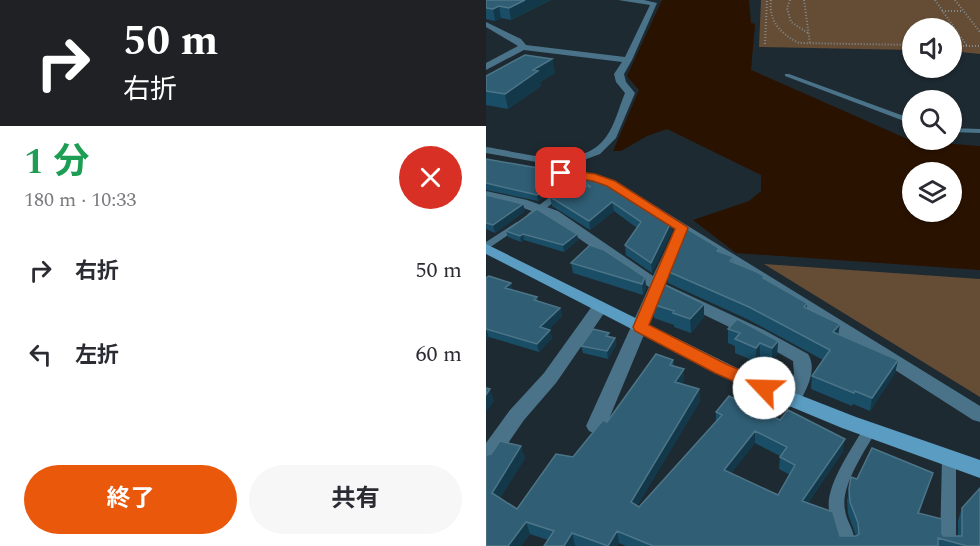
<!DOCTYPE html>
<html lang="ja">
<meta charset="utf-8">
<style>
:root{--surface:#fff;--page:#f7f7f7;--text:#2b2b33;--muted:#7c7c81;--accent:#ea580c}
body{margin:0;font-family:Spectral,"Noto Sans JP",serif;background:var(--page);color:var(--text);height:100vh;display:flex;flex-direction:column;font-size:22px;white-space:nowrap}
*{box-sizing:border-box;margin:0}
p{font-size:20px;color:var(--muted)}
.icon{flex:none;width:33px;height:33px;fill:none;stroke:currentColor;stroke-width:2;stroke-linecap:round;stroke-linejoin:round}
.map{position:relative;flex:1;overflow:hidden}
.details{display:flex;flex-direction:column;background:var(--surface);width:486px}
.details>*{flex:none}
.banner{background:#202124;color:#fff;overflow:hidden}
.buttons{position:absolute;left:416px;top:18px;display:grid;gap:12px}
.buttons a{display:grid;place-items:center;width:60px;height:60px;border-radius:50%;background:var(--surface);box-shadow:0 2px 4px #0004;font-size:30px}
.pin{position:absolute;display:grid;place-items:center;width:51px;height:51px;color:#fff;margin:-26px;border-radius:12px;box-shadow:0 3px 9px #0006}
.me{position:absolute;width:66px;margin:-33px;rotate:294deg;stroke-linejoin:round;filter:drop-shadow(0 0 4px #0008)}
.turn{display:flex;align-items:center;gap:21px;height:126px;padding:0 24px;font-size:27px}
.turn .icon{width:78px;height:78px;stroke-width:2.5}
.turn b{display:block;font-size:42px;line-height:51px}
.round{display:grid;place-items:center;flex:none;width:63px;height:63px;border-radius:32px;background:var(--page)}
.head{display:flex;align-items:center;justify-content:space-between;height:102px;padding:0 24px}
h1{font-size:36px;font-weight:700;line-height:45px;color:#1e9e55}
.cta{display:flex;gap:12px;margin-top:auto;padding:12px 24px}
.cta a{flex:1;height:69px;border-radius:36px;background:var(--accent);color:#fff;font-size:24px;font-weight:700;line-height:69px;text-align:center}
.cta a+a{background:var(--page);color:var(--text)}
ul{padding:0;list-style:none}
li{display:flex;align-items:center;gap:18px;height:84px;padding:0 24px}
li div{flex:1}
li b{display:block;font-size:22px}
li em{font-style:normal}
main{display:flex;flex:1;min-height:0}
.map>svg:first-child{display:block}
.green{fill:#654c35}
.water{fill:#2a1200;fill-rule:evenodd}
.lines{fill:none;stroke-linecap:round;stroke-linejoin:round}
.path{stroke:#818b91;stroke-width:2;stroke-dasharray:1 2;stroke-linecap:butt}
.lane{fill:#4a738a;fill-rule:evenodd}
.street{fill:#4a738a;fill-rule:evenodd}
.secondary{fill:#5a9cc2;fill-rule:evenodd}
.wall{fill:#1a4d66;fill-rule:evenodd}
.shaded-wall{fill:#13384a}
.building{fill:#305e75;stroke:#4d7588;stroke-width:1.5;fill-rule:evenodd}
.route{fill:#ea580c;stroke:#983908;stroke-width:1.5}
</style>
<main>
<section class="details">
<div class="banner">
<div class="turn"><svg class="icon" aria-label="right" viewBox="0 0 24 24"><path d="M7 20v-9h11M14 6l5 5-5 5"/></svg><div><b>50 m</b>右折</div></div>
</div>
<div class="head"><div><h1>1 分</h1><p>180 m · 10:33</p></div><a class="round" style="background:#d93025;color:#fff"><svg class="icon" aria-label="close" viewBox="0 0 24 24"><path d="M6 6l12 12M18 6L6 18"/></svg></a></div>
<ul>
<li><svg class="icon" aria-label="right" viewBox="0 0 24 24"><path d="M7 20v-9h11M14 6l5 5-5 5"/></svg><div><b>右折</b></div><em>50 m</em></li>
<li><svg class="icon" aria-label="left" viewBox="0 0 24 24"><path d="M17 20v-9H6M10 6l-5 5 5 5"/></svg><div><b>左折</b></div><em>60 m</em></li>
</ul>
<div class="cta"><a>終了</a><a>共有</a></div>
</section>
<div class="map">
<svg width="494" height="546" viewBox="0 0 494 546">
<rect width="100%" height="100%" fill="#1e2a31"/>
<!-- green -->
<path class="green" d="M275 0H494V54L465 51V28H426V50L273 47Z
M278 264 494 279V397Z"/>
<!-- water -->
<path class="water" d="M176 0H263L265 23 269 24 265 70 426 141 494 146V270L250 253 207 220 263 201 275 191V175L181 129 161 136 135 151H127L153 90 141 76ZM426 172H465V212H426Z"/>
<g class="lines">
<!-- path -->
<path class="path" d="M285 0C282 21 295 34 313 43L426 45
M304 0 301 8 305 22 322 33
M318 0 324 44
M449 0 481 46
M469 0 494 32
M456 11H477
M279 44 281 0
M465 46H494"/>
<!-- lane -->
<path class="lane" d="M299 74H303L426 119V124L299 76Z
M465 128 494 129V133L465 132Z
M95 173 98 174V178L49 217H43L41 215 43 213Z
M31 222 34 223 36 225 34 227 0 250V242Z
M383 426 388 427 390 431C379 451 354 486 359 510 361 524 370 530 368 546H352C354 530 346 524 343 510 339 485 367 448 378 427Z
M463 452 468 454 470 458V546H454L456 458 458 454Z"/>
<!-- street -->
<path class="street" d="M132 0H158L171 3 146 60 138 74 140 82 149 93 130 138 114 154 79 167 0 153V147C36 152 94 173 120 137 129 125 133 107 139 93L130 82 128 74 136 62 38 50 0 70V63L32 46 0 27V22L35 39 40 45 139 57 164 5Z
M62 167 109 174 129 181 494 406V422L487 420 200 236 179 284 278 330 322 354C332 370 320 390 312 405L305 407 298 405 296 400 308 374 307 361 266 338 175 294 120 426 117 431 110 434 103 431 100 426 163 287 62 217 32 206 0 199V191L41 200 72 211 167 276 189 229 121 187 107 181 58 174V168Z
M115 301 123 306 70 383 38 420 7 465 0 467V443L24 410 58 373 109 302Z"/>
<!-- secondary -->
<path class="secondary" d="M0 244 273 379 370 417 494 460V478L356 428 260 388 0 254Z"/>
</g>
<!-- wall -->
<path class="wall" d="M0 0H65L25 20 15 18 9 21 0 19Z
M66 59 69 73 54 82 55 86 22 109 0 105V76Z
M0 159 82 179 52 201 0 190Z
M97 181 186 231 166 273 140 255 139 245 151 228 128 211 104 230 66 206 64 197 98 186Z
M0 195 39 211 9 233 0 229Z
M20 231 91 234 92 240 78 252 38 240 35 242 22 237Z
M233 251 248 262 321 303V308L353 334 412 360 409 373 384 411 367 404 366 406 325 389 326 376 337 360 263 320 182 283 181 271Z
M85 263 159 277 160 288 157 295 87 273Z
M0 278 26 290 51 297 52 301 74 308 76 316 62 330 66 338 53 352 3 337 0 340Z
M166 304 218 317 205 333 188 327V325L168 318Z
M242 329 292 341 291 355 286 362 274 357 270 362 249 353V346L242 343Z
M123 333V337L129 338 130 345 122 359 97 353 95 346Z
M187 360 188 366 198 369V381L196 384 213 389 214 401 151 506 153 507 230 422V412L357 451 322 503 354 536H370L362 514 361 501 363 489 371 479 443 485 433 514 458 536H472V520L476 508 494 546H140L133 543 131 546H92L62 540 44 534 35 546H0V455L39 458 14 498 31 509 87 457 121 422ZM269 443 294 456 293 469 304 475 292 495 245 473Z"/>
<!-- shaded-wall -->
<path class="shaded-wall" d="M39 0H65L25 20 23 8Z
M13 6 15 18 9 21 7 9Z
M66 59 69 73 54 82 55 86 22 109 19 94 47 70Z
M81 173 82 179 52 201 51 195Z
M126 202 128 211 104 230 103 221Z
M37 204 39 211 9 233 7 225Z
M185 222 186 231 166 273 165 263Z
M37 234 38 240 35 242 34 236Z
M91 234 92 240 78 252 77 245Z
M159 277 160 288 157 295 156 284Z
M25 283 27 291 19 288Z
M218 304V317L205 333 204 319Z
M74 308 76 316 56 336 54 327Z
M354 324 352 336 347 332Z
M0 329 3 337 0 340Z
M64 330 66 338 53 352 51 344Z
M129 338 130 345 122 359 121 351Z
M292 341 291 355 286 362V348Z
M274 343V357L270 362V348Z
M412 360 409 373 384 411 386 398Z
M198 369V381L190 394 189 382Z
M4 389 8 401 0 412V395Z
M213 389 214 401 147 513 145 502Z
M269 431V443L238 482V470Z
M359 439 357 451 315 513 316 501Z
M35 446 39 458 10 505 6 493Z
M40 522 44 534 35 546H22Z
M131 531 133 543 131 546H122Z
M86 533 89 545V546H78Z"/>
<!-- building -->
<path class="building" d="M0 0H39L23 8 13 6 7 9 0 8Z
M39 55 66 59 47 70 52 71 19 94 0 91V76Z
M0 159 81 173 51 195 0 183Z
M101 174 136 191 185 222 165 263 139 245 155 222 126 202 103 221 64 197 83 183 105 187 97 181Z
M0 195 37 204 7 225 0 223Z
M51 209 91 234 77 245 37 234 34 236 20 231Z
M200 228 233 248 231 251 248 257 244 261 271 272 278 276 277 278 321 303 318 307 354 324 347 332 412 360 386 398 369 391 368 393 326 376 344 350 263 307 181 271Z
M104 245 118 250 159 277 156 284 85 263Z
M3 276 25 283 19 288 51 297 48 300 74 308 54 327 64 330 51 344 0 329V278Z
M175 283 218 304 204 319 187 313 188 311 166 304Z
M251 319 292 341 286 348 274 343 270 348 249 339 254 333 242 329Z
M107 329 123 333 120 336 129 338 121 351 95 346Z
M170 354 187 360 184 365 198 369 189 382 213 389 145 502 153 507 236 415 230 412 243 396 294 420 302 410 359 439 316 501 347 512 354 536H370L373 534 372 523 364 502 363 489 365 477 371 479 386 448 447 473 432 513 456 519V534L458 536H476V508L494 488V546H481L452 538V546H167L131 531 122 546 86 533 78 546H58L68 531 40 522 22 546H0V455L5 454 14 441 35 446 6 493 31 509 70 454 87 457 117 420 121 422ZM269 431 301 447 294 457 309 465 292 495 238 470Z
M0 388 4 389 0 395Z"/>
<!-- route -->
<path class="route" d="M75 169 109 174 129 181 200 226 202 228 163 325 240 364 284 383 286 388 284 392 278 394 272 392 229 373 149 331 147 327 189 229 121 186 107 181 71 175 70 173Z"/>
</svg>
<div class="buttons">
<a><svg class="icon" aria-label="sound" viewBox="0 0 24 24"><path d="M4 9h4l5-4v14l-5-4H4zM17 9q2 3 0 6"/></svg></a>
<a><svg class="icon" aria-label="search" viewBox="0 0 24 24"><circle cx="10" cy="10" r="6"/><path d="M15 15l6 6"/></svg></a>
<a><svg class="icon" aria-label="layers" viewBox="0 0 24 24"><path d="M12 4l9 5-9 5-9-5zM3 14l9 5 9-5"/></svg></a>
</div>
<div class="pin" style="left:75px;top:173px;background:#d93025"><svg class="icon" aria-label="arrive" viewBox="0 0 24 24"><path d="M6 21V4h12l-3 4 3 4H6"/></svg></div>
<svg class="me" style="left:278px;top:388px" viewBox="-20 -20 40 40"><circle r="19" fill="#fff"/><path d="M0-13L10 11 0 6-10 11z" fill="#ea580c"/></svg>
</div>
</main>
